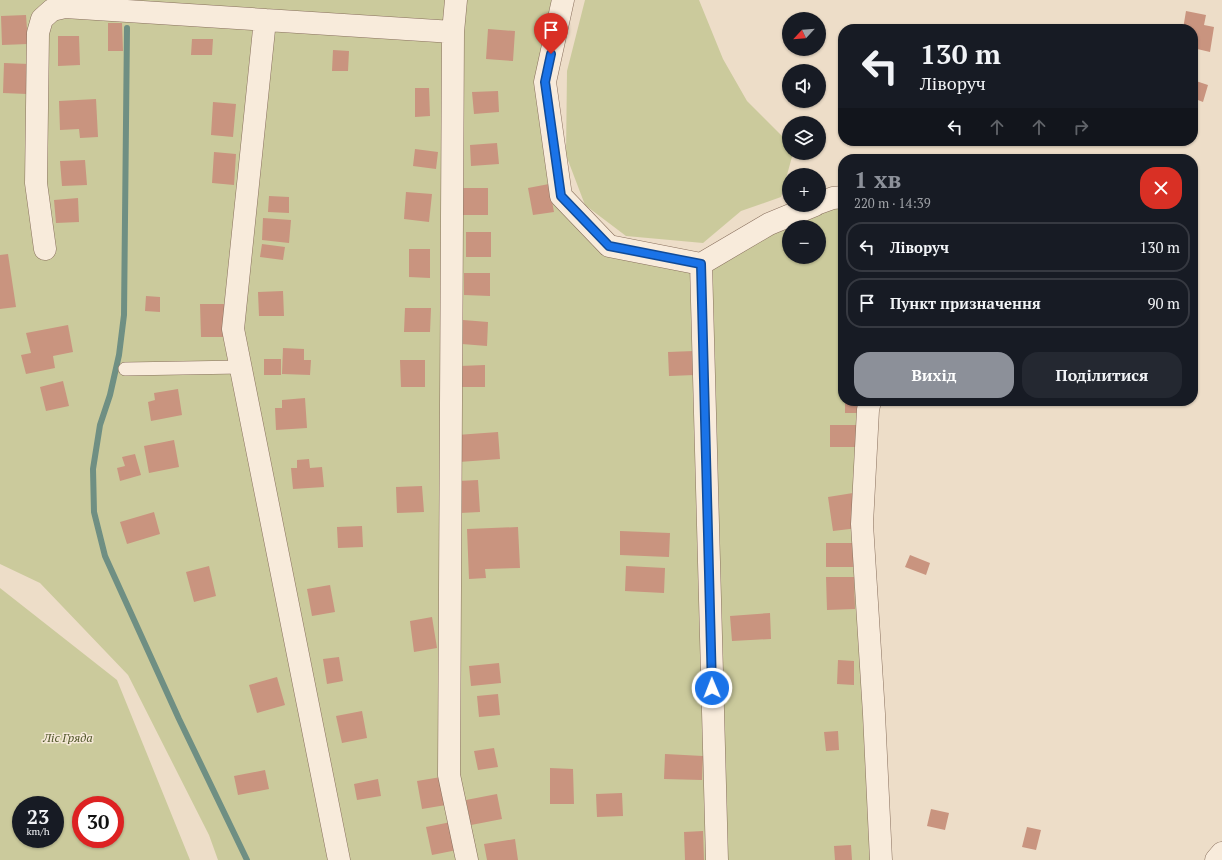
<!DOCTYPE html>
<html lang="uk">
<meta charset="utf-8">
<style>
:root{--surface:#171b24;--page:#242831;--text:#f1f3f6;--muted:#9ea1a6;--line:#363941;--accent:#8c9099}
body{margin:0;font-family:"PT Serif",serif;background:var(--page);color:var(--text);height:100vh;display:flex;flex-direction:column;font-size:15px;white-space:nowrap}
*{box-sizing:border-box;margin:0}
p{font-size:13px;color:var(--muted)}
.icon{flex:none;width:22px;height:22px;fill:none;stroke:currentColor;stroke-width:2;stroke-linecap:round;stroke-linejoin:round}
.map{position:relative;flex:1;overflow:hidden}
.drawer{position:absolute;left:838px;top:154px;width:360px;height:252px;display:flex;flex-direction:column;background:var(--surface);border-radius:16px;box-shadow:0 1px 3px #0004}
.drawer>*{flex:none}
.banner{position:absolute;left:838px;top:24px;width:360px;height:122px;border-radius:16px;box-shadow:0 1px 3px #0004;background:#171b24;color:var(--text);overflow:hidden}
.needle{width:26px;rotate:244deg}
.controls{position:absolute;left:782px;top:12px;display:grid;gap:8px}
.controls a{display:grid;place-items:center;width:44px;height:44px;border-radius:50%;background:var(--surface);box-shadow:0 1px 3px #0004;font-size:20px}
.speed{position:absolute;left:12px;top:796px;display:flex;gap:8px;font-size:20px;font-weight:700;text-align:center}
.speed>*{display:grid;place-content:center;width:52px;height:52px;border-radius:50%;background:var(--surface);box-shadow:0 1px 3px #0004;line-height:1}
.speed small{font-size:10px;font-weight:400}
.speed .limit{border:6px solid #d22;background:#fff;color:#111}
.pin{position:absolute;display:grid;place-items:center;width:34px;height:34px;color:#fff;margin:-41px -17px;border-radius:50% 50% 50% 0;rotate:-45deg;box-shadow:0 0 4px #0007}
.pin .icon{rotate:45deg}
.me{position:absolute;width:44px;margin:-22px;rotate:359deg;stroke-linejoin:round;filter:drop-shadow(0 0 3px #0008)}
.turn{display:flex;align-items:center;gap:14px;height:84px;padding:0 16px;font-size:18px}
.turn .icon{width:52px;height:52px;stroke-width:2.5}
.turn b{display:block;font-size:28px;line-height:34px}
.lanes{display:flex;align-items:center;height:38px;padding:0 16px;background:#0003;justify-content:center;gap:20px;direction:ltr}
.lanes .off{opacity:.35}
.round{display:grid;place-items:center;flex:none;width:42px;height:42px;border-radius:16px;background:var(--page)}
.summary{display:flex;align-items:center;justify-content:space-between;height:68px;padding:0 16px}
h1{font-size:24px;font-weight:700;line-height:30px;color:var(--accent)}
.primary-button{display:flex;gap:8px;margin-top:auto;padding:8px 16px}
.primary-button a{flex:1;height:46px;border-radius:16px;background:var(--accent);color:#fff;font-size:16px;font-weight:700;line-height:46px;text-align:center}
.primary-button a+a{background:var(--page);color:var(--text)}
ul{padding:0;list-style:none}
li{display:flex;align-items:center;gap:12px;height:50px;margin:0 8px 6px;padding:0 8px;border:2px solid var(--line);border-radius:16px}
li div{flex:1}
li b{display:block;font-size:15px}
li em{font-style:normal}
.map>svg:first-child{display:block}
.green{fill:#cbca9c;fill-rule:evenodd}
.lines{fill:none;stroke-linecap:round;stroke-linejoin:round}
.stream{stroke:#6f8f83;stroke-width:6}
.building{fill:#c9947f}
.service-casing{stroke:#886f5d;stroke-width:14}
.minor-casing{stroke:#886f5d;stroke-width:23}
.service{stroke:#f8ebdb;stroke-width:13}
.minor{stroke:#f8ebdb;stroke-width:22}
.route-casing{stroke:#114b97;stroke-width:10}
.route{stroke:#1a73e8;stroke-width:7}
.labels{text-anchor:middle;stroke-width:3;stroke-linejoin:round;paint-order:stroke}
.park-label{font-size:12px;font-style:italic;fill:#4f5528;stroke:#f5e8d7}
</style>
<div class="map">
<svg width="1222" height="860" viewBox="0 0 1222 860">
<rect width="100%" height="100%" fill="#edddc8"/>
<!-- green -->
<path class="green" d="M0 0H555V200L605 255 693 273 773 230 843 205V401H869L875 860H218L209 835 128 675 40 583 0 564ZM789 227H819V257H789Z
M585 0H699L723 59 747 101 789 143V153H793L781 197 741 211 703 243 626 236 585 205 566 155 567 71Z
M0 588 117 680 190 860H0ZM21 805H55V839H21ZM81 805H115V839H81Z"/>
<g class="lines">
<!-- stream -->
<path class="stream" d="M127 28 124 315 119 355 110 395 100 425 93 469 94 512 105 556 179 719 247 860"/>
</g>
<!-- building -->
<path class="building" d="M1186 11 1206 15 1204 25 1214 27 1210 52 1193 48V29H1183Z
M26 15 28 44 2 45 1 16Z
M108 23H122L123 51H108Z
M488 29 515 31 513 61 486 59Z
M58 36H79L80 65 58 66Z
M192 39H213L212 55H191Z
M333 50 349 51 348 71H332Z
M4 63 29 64 27 94 3 93Z
M1193 80 1208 85 1203 102 1193 98Z
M415 88H429L430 116 415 117Z
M498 91 499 112 474 114 472 92Z
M96 99 98 137 80 138 79 129 60 130 59 101Z
M213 102 236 104 233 137 211 135Z
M497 143 499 164 471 166 470 145Z
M415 149 438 152 436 169 413 166Z
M214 152 236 154 234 185 212 183Z
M85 160 87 185 62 186 60 161Z
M549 184 554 212 533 215 528 188Z
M462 188H488V215H462Z
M406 192 432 194 429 222 404 219Z
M269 196 289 197V213L268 212Z
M78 198 79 222 56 223 54 200Z
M263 218 291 220 289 243 262 240Z
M466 232H491V257H466Z
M262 244 285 247 283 260 260 257Z
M409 249H430V278L409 277Z
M8 254 16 307 0 309V255Z
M464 273H490V296L464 295Z
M283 291 284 316H259L258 292Z
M146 296 160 297V312L145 311Z
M200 304H225L226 337H201Z
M405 308H431L430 332H404Z
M463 320 488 322 487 346 462 344Z
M68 325 73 352 53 356 55 368 26 374 21 355 31 353 26 333Z
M283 348 304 349V360H311L310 375 282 374Z
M694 351 695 375 669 376 668 352Z
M264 359H281V375H264Z
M400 360H425V387H401Z
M485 365V387H460V366Z
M63 381 69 406 46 411 40 387Z
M178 389 182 415 151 421 148 402 155 400 154 393Z
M305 398 307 428 276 430 275 408H282V400Z
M845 401H863L864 413H845Z
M830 425H859V447H830Z
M498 432 500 459 459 462 457 435Z
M174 440 179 467 149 473 144 446Z
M135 454 141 475 120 481 117 468 125 466 122 457Z
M309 459 310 468 322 467 324 487 293 489 291 468H297V460Z
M478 480 480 512 460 513 458 481Z
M422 486 424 512 397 513 396 487Z
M853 493 858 528 833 531 828 497Z
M154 512 160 534 127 544 120 522Z
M362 526 363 547 338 548 337 527Z
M518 527 520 568 485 569 486 578 469 579 467 529Z
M620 531 670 533 669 557 620 555Z
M826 543H860V567H826Z
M910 555 930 563 926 575 905 567Z
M209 566 216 596 194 602 186 572Z
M626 566 665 568 664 593 625 591Z
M826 577H854L855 609 827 610Z
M330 585 335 612 312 616 307 589Z
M770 613 771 639 732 641 730 616Z
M432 617 437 648 414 652 410 621Z
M339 657 343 681 327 684 323 659Z
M838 660 854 661V685L837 684Z
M499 663 501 683 471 686 469 666Z
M277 677 285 705 257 713 249 685Z
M498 694 500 715 479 717 477 696Z
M362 711 367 738 342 743 336 716Z
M838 731 839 750 826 751 824 732Z
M494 748 498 767 478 770 474 751Z
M665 754 703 756 702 780 664 779Z
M550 768 573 769 574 804H550Z
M265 770 269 789 238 795 234 776Z
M441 777 446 805 422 809 417 781Z
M378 779 381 796 357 800 354 784Z
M622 793 623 816 597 817 596 794Z
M497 794 502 819 471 825 466 800Z
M931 809 949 813 945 830 927 826Z
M451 822 457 850 432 855 426 827Z
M1027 827 1041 830 1036 850 1022 847Z
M703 831 704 860H685L684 832Z
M515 839 518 860H487L484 844Z
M851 845 852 860H835L834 846Z"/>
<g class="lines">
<!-- service casing -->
<g class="service-casing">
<path id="service" d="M125 369 241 367"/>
</g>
<!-- minor casing -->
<g class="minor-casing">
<path id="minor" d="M456 0 453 32 449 775 467 860
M563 0 545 82 561 196 609 246 701 264 717 860
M265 20 233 329 339 860
M819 203 833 198 843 197
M45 249 36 183 38 33 42 19 52 10 65 7 453 32
M701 264 769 224 815 205
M870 401 868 410 862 524 874 714 881 860
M1216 860 1222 853"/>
</g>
<!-- service -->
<use href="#service" class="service"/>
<!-- minor -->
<use href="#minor" class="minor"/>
</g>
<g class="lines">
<!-- route casing -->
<g class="route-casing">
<path id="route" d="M551 54 545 82 561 196 609 246 701 264 712 688"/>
</g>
<!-- route -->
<use href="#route" class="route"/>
</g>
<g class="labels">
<!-- park labels -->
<g class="park-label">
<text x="68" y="742">Ліс Гряда</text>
</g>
</g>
</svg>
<div class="controls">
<a><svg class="needle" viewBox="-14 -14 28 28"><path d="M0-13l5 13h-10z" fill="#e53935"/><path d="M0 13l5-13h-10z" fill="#9ea1a6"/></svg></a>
<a><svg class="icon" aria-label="sound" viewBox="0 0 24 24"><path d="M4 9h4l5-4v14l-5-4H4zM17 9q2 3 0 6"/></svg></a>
<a><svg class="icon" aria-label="layers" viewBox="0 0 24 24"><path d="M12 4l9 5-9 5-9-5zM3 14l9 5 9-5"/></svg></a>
<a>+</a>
<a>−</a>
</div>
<div class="speed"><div>23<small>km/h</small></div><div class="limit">30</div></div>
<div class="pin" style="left:551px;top:54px;background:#d93025"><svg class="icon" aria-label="arrive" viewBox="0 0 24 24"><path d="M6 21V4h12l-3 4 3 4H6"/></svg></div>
<svg class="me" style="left:712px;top:688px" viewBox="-20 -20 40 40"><circle r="17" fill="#1a73e8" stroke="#fff" stroke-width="3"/><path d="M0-11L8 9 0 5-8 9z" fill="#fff"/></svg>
<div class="banner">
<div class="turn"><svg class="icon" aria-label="left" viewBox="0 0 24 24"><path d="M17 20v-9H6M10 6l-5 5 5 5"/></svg><div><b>130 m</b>Ліворуч</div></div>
<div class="lanes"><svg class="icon" aria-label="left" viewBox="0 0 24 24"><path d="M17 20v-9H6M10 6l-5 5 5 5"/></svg><svg class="icon off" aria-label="ahead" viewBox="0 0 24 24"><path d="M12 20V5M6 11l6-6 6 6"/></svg><svg class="icon off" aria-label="ahead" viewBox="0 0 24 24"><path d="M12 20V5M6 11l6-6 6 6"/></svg><svg class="icon off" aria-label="right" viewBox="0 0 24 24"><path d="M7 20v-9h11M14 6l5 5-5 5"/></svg></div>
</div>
<section class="drawer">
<div class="summary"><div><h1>1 хв</h1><p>220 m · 14:39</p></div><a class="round" style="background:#d93025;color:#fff"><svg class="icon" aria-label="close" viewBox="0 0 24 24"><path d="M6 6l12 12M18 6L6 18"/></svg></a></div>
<ul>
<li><svg class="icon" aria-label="left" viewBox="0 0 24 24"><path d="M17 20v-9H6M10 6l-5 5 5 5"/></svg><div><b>Ліворуч</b></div><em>130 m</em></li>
<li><svg class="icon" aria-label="arrive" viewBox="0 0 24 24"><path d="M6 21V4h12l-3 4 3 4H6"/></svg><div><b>Пункт призначення</b></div><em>90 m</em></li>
</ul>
<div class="primary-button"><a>Вихід</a><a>Поділитися</a></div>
</section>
</div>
